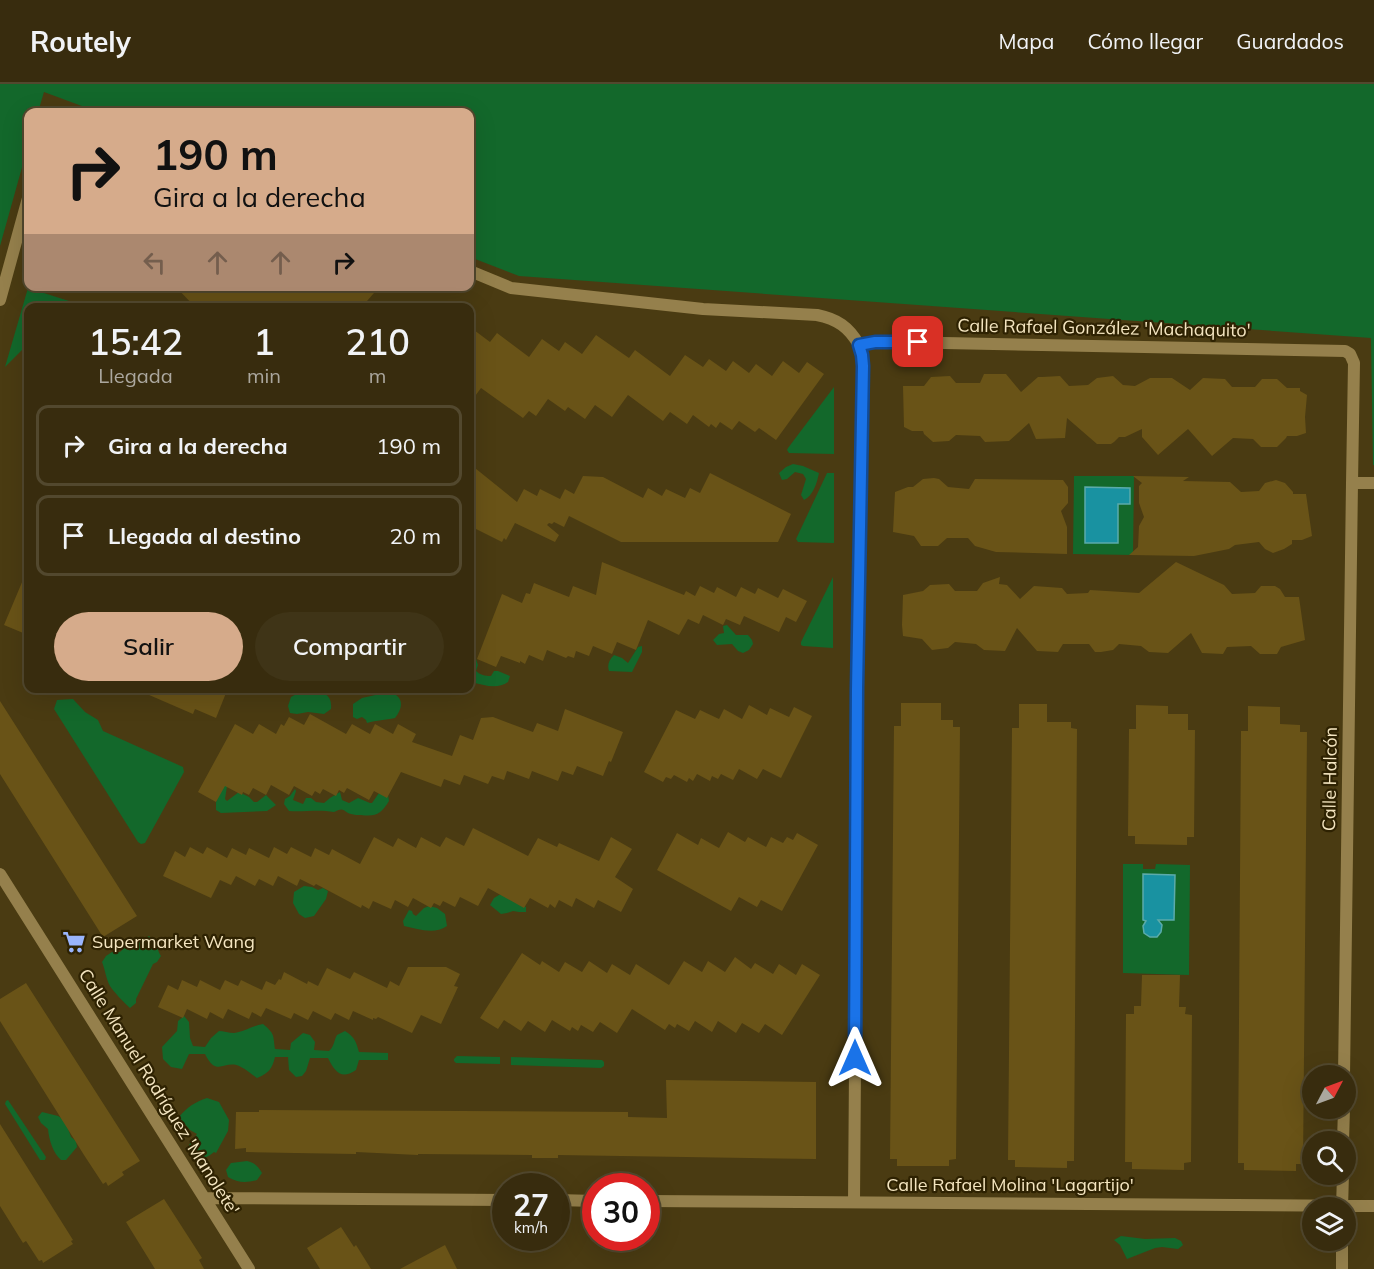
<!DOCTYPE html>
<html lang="es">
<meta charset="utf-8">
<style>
:root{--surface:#382c0e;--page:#3f3417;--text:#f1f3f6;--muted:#aba79e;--line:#52482e;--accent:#d6ab8b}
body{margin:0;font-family:Mulish,sans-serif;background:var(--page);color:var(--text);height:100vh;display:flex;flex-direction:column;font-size:22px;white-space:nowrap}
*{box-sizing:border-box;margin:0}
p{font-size:20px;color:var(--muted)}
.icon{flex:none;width:33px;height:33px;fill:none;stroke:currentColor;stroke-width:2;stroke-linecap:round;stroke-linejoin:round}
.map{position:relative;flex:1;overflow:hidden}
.sheet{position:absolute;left:24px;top:219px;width:450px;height:390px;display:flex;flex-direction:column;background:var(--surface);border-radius:12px;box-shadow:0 6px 24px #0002,0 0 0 2px var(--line)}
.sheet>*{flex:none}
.hud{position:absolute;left:24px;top:24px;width:450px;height:183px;border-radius:12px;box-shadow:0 6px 24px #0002,0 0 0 2px var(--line);background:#d6ab8b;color:#111;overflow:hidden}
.needle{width:39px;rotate:49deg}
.buttons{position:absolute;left:1302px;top:981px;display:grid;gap:12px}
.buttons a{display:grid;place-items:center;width:54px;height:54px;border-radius:50%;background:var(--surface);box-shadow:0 6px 24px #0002,0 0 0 2px var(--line);font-size:30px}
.speed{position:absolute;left:492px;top:1089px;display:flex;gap:12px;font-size:30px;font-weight:700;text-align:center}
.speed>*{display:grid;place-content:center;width:78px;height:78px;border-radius:50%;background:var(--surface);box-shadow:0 6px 24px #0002,0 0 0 2px var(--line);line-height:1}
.speed small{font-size:15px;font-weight:400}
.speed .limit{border:9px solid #d22;background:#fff;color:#111}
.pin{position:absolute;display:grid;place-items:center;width:51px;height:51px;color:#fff;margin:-26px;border-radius:12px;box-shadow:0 3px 9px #0006}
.me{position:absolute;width:66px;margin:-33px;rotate:0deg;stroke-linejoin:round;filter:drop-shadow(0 0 4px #0008)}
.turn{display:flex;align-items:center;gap:21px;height:126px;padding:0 30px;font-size:27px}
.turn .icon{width:78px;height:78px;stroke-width:2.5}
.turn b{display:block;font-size:42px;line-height:51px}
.lanes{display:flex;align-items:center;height:57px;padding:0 30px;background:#0003;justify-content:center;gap:30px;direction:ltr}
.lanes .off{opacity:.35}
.eta{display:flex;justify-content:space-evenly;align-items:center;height:102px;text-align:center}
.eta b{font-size:36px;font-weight:600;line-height:42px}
.button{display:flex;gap:12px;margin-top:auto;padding:12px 30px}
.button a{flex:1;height:69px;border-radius:36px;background:var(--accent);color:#111;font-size:24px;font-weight:600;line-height:69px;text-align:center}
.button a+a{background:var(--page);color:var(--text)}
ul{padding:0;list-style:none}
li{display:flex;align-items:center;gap:18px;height:81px;margin:0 12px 9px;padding:0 18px;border:3px solid var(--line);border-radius:12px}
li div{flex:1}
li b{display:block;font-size:22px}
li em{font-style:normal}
header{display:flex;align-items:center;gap:36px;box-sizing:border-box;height:84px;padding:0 30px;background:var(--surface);border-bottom:2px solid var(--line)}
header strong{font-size:28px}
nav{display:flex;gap:33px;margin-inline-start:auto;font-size:21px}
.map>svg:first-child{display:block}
.green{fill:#13682b}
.water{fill:#1992a1;stroke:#5babaa;stroke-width:1.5}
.building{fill:#695317}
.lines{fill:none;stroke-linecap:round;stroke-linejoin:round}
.minor{stroke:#95804c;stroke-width:12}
.route-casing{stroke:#114b97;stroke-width:15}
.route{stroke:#1a73e8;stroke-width:10}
.labels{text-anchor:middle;stroke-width:4.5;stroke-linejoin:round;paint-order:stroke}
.street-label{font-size:18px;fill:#f4e5c0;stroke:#2e2202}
.poi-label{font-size:18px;fill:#f4e5c0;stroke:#2e2202;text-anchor:start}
</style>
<header>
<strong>Routely</strong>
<nav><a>Mapa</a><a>Cómo llegar</a><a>Guardados</a></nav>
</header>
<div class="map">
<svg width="1374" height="1185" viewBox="0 0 1374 1185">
<rect width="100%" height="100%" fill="#4a3b12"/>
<!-- green -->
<path class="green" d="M0 0H1374V381H1373L1371 254 519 192 470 173V28H98L44 8 38 28H28V62L0 162Z
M28 204 69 217 70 219 65 223 28 224V260L5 283Z
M834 303V370L789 369 787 366 788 364Z
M793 380 803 382 819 389C817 399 813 412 804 416L801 411 806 395 803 390 795 388 787 395 782 396 779 389 786 383Z
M827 389H834V459L798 458 796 455 797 453Z
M1074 392H1134L1133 471 1073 470Z
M833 493V564L803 562 801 561V558Z
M727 541 736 551H748L752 556 753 560 749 566 743 569 738 567 732 560 717 561 713 556 719 550 724 549 723 542Z
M642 562V568L632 588 609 587C607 581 609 576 614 571L622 574 628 579 638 563Z
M472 573 476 575 478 581 476 587C480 591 485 592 491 592L494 587H498L510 592 508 598C497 606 484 601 471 598L470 597V575Z
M300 608C315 609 333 604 331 625L324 630 308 628 297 630 290 629 288 622 291 613Z
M380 610C385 610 392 609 396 611 405 617 400 628 395 634 385 636 377 636 367 639L366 636 362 633 357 635 353 633V620L362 614Z
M73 615 85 628 98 636 103 647 183 683 184 688 145 759 141 760 138 758 54 625 57 616Z
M224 700 227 702 225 715 227 717 239 708 249 713 254 718H257L266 711 276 721 267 727 221 729 216 726V718Z
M295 705 296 707 293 716 303 720 306 714H311L316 718 324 719 330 714 340 708 342 716 349 719 358 714 370 719H372L379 709 388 711 389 717C381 730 376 733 361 731 358 731 354 731 351 730 343 728 345 722 334 728 319 725 305 728 289 727L284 720 285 715 290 712Z
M1123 780H1143V785H1155L1156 780 1190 781 1189 891 1123 889Z
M304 802 312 803 318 806 323 804 328 807 326 815 314 832 305 834 299 830 293 819 294 808Z
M499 811H502L526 823V828H519L513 827 507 829 501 830 490 821 494 814Z
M429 822 437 824 445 830 447 842C434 851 418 845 404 842L403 837 409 826 412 827 413 830 416 832 424 824Z
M149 852C157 858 157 866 161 872L157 878 153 880 136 915V919L130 924C125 920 113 907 110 902 106 895 105 885 102 878L106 872 112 868H120L128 860 134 861Z
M184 932 189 938 190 954 193 962 205 963 211 954 219 947C223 947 229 949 234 949 244 948 252 942 263 940 275 950 273 951 275 965L290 966 291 959 303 949 310 951 315 958 314 966 329 967C334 963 334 956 337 951L345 947C355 953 356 958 359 968L388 969V976H359L356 986C341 996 335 988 328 974H310L306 987 302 992 296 993 289 986 288 973H275C272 985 269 989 257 994 252 991 247 986 241 983 225 974 217 995 205 970H189L182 985 171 983 163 975 162 963 177 947 178 937Z
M457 972 500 973V980L456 979 454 977V975Z
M511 973 602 976 604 978V982L601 984 511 981Z
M207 1014 219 1018 229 1036 228 1047 216 1069 214 1068C204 1076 202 1075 191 1070L189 1061 197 1050 190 1046 179 1033C187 1023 195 1018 207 1014Z
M8 1016 46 1073 45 1076H40L5 1020 6 1017Z
M42 1028 58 1032 65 1036 71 1053 76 1057 77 1063 66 1076H61C53 1069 49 1056 48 1045L41 1039 38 1033Z
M247 1077C255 1079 258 1082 262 1089L257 1096C246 1099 238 1099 228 1093L226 1086 231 1079Z
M1121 1152 1145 1155 1175 1154 1181 1157 1183 1161 1178 1165 1162 1163 1155 1164 1127 1175 1120 1161 1114 1156Z"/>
<!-- water -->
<path class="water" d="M1085 403 1130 404V420H1118V459H1085Z
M1143 790 1175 791 1174 836H1158L1162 841 1161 848 1157 853H1150L1144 849 1143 842 1146 837 1143 836Z"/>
<!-- building -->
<path class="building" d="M175 202H380L361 224H196Z
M470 243 490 258 497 249 529 273 542 255 559 267 565 258 582 270 596 251 629 274 635 266 670 292 685 271 703 283 709 275 726 287 733 277 749 289 756 280 772 292 783 277 799 289 807 278 824 290 776 356 759 344 755 348 739 337 732 346 720 338 716 344 711 340 709 343 693 331 687 340 670 328 663 337 628 311 612 333 595 321 585 335 568 323 565 327 548 315 536 332 529 327 523 334 481 304 470 319Z
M984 290H1006L1021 308 1038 293H1042L1060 292 1069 302 1088 301 1097 294 1113 292 1123 301 1135 302 1150 294H1172L1190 306 1203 294 1225 295 1232 303H1255L1262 295H1277L1287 304H1300V307L1307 311 1305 333 1306 349 1297 352H1287L1286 354 1277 363H1261L1253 355 1233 354 1212 372 1188 345 1158 371 1142 353V345L1125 353H1119L1114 358 1111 360H1097L1067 334 1065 354 1036 355 1029 339 1009 357 985 358 980 352 956 351 949 357 933 358 924 350 923 347H912L904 343 903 302H924L931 293 950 292 956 299H980Z
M470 380 517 418 524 405 537 412 540 405 560 415 565 405 574 410 583 392 603 393 643 414 648 404 662 412 666 405 685 414 690 404 700 409 710 389 791 430 778 458H621L569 432 564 443 554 438 552 440 549 439 547 441 559 451 555 458 515 439 506 456 504 454 502 458 470 442Z
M1133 392 1189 393 1183 397 1230 398 1241 408 1259 407 1265 399 1276 396 1285 399 1293 408V410H1306L1312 452 1302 456H1292V460L1284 465 1273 469 1265 465 1259 458 1235 461 1229 465 1194 472 1129 471 1138 463 1139 442 1144 433 1139 419V402L1142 399Z
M934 394 939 395 948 403 969 405 975 395 1063 396 1068 403V419L1061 427 1067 443V470L996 468 975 462 968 454H947L938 462H921L914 452 893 448 895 408 908 403H913L923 395Z
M602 478 684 511 686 507 695 512 700 502 714 509 717 503 736 513 741 503 755 510 758 504 778 514 783 505 807 517 796 538 786 533 779 548 744 532 740 541 726 535 723 541 703 531 699 540 688 535 679 551 648 536 636 566 617 558 612 570 593 562 589 572 576 567 574 574 568 572 566 574 547 566 543 577 529 571 525 580 520 577V579L501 572 496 583 477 575 502 510 522 519 526 509 530 510 534 499 569 513 573 502 596 511Z
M1176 478 1224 501 1232 510 1255 509 1261 502H1275L1280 505 1285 513H1299L1305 556 1281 563 1277 570H1260L1251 562 1227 563 1223 570 1202 569 1191 549 1168 569 1149 568 1141 562 1119 560 1113 566 1101 568H1095L1089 560H1063L1058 568 1037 567 1017 544 1005 567 984 566 976 560 955 558 948 564 932 566 922 555 903 552 902 541 903 511 923 507 930 501 949 500 955 507H977L983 499 1000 493 999 500 1007 501 1020 515 1034 502 1062 504 1067 510 1088 509 1090 506 1139 509Z
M28 484V551L4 541Z
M133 604H228L216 634 195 625 193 630Z
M0 617 137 832 103 853 0 690Z
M901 619H941V636H953V643H960L956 1075 949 1076V1082H897V1075H890L894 642H901Z
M1019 620H1047V638H1071V644L1077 645 1074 1077H1067V1084L1015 1083V1076H1008L1012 644H1019Z
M749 621 767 631 770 624 789 633 794 623 812 632 781 694 763 685 757 695 739 685 733 696 721 690 718 695 712 692 710 697 697 690 693 697 689 694 687 698 674 691 671 695 666 693 663 698 644 688 676 626 695 635 700 626 719 635 724 625 742 635Z
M1136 621 1168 622V630H1188V646H1195L1194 753H1187V761L1135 760V752H1128L1129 645H1136Z
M1248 622 1280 623V640L1300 641V648H1307L1303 1080H1296V1087L1244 1086V1079H1238L1241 647H1248Z
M565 625 623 648 611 678 609 677 603 692 577 682 573 691 562 687 558 697 532 687 529 695 507 687 504 696 492 692 488 700 464 691 460 701 444 695 441 703 401 688 387 714 374 707 369 716 347 704 344 709 339 706 336 712 323 705 320 710 315 707 312 712 294 702 289 711 271 701 266 711 253 704 249 711 243 708 242 711 225 702 216 718 198 708 235 640 253 650 259 640 276 650 281 640 284 642 289 633 304 641 310 630 346 650 352 640 370 650 375 640 393 650 398 640 416 650 412 658 452 672 460 651 473 656 481 634 493 633 533 648 537 639 558 647Z
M473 744 528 772 538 754 557 763 559 759 599 777 611 753 632 765 615 793 633 805 621 828 598 816 594 824 576 814 572 823 559 816 555 824 550 820 548 824 530 814 524 824 488 804 478 822 460 813 455 823 443 817 440 822 434 819 431 824 413 814 408 823 395 816 391 825 373 817 369 825 362 821 361 824 316 800 314 802 300 795 297 802 278 792 273 802 259 795 255 802 236 792 231 801 220 796 211 814 163 792 175 767 185 773 190 763 203 770 207 763 227 774 232 764 246 771 249 764 269 774 274 763 287 770 291 763 311 773 315 764 329 771 332 765 360 780 374 753 393 763 398 754 416 764 421 753 440 763 446 753 464 762Z
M728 748 745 758 748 753 766 763 771 753 783 759 787 753 793 756 797 749 818 761 782 827 761 816 757 823 739 813 731 827 657 786 677 749 698 761 701 754 719 764Z
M522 869 540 881 542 877 559 888 565 878 582 888 589 877 607 889 612 880 630 891 636 880 669 901 684 877 702 888 708 877 725 888 735 873 751 885 755 879 773 890 779 880 796 891 802 880 820 891 782 951 765 940 759 949 742 939 736 949 718 937 712 948 695 937 689 947 677 940 675 944 669 940 665 946 632 925 617 949 600 938 593 948 581 941 578 947 572 943 570 947 552 936 545 948 528 937 521 947 504 936 498 945 480 934Z
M408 883H446L460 890 454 902 458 903 441 940 421 931 412 949 378 933 376 935 373 934V936L353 927 349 936 335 929 331 936 313 927 308 936 294 929 291 935 266 924 261 933 252 928 249 935 228 925 223 935 210 928 207 935 187 925 183 934 158 923 168 901 178 906 182 896 197 903 200 896 220 906 225 896 238 902 241 896 262 906 266 897 275 901 279 895 281 896 284 888 307 900 308 897 318 902 327 884 350 895 354 888 387 904 390 897 399 902Z
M1142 891H1180L1179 923H1186L1185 930 1192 931 1191 1078 1184 1079V1086L1132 1085V1078H1125L1126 930H1134V922H1141Z
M26 899 140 1077 122 1088 124 1091 108 1102 106 1098 103 1100 84 1071 0 937V915Z
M666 996 816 998V1075L558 1071V1074H532V1071L418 1070V1071L356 1068V1070L295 1069 246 1068V1064L235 1065 236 1028H259V1026L628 1028V1033L667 1034Z
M0 1040 73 1156 71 1157 73 1160 43 1179 42 1176 39 1177 26 1157 23 1159 0 1122Z
M164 1115 202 1174 199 1176 204 1185H155L126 1138Z
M341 1143 354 1163 356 1161 371 1185H320L307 1164Z
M445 1161 457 1185H400Z"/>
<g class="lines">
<!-- minor -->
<path class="minor" d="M470 187 511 204 703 225 817 231C837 235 849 243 859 261L875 258H895L1345 267 1350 270 1354 279 1352 399H1374
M0 216 28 114
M0 790 249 1185
M1344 992 1352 399
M1343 1058 1344 1024
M204 1114 506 1116
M556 1116 596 1117
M646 1117 1374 1122
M854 1118 858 584 863 282 862 271 859 261
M1342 1124 1343 1090
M1342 1185V1156"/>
</g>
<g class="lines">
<!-- route casing -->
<g class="route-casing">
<path id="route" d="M855 974 857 605 863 282 862 271 859 261 875 258H918"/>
</g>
<!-- route -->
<use href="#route" class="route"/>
</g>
<!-- icons -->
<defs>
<g id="supermarket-bare" transform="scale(1.8)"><path d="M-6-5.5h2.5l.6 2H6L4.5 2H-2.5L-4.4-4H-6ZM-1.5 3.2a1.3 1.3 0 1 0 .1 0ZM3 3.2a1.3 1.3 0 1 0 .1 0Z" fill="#9ab5fd" stroke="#2e2202" stroke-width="2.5" paint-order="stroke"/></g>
</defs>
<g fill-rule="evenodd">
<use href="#supermarket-bare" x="74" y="858"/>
</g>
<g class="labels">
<!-- street labels -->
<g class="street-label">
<text transform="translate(1104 244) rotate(1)" y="6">Calle Rafael González 'Machaquito'</text>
<text transform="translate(1330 695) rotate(-89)" y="6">Calle Halcón</text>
<text transform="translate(159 1008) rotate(58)" y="6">Calle Manuel Rodríguez 'Manolete'</text>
<text x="1010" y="1107">Calle Rafael Molina 'Lagartijo'</text>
</g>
<!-- poi labels -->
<g class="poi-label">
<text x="92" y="864">Supermarket Wang</text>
</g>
</g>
</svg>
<div class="buttons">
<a><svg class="needle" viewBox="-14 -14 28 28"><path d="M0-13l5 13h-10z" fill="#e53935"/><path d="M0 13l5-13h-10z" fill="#aba79e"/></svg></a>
<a><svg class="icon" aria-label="search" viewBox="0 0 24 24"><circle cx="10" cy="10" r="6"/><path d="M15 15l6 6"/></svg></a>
<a><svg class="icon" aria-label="layers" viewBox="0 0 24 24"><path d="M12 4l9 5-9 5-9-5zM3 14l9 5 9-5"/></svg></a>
</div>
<div class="speed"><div>27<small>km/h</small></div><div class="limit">30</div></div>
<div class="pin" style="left:918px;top:258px;background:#d93025"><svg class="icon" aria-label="arrive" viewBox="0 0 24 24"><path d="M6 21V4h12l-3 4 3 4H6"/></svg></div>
<svg class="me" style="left:855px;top:974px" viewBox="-20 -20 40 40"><path d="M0-17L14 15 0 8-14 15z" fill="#1a73e8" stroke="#fff" stroke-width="4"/></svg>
<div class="hud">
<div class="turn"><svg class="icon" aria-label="right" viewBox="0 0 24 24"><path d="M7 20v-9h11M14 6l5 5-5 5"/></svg><div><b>190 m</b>Gira a la derecha</div></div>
<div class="lanes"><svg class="icon off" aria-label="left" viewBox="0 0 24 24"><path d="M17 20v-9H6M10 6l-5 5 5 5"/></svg><svg class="icon off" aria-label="ahead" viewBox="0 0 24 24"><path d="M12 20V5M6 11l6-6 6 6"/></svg><svg class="icon off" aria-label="ahead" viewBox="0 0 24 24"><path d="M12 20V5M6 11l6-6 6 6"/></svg><svg class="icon" aria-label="right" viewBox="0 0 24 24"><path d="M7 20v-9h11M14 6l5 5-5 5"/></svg></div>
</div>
<section class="sheet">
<div class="eta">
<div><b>15:42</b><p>Llegada</p></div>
<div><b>1</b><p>min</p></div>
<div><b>210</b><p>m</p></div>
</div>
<ul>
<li><svg class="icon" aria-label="right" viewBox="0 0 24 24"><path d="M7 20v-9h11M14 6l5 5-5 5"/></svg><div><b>Gira a la derecha</b></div><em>190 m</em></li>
<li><svg class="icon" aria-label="arrive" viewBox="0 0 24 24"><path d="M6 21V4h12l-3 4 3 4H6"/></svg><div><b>Llegada al destino</b></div><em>20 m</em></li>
</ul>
<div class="button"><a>Salir</a><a>Compartir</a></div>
</section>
</div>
